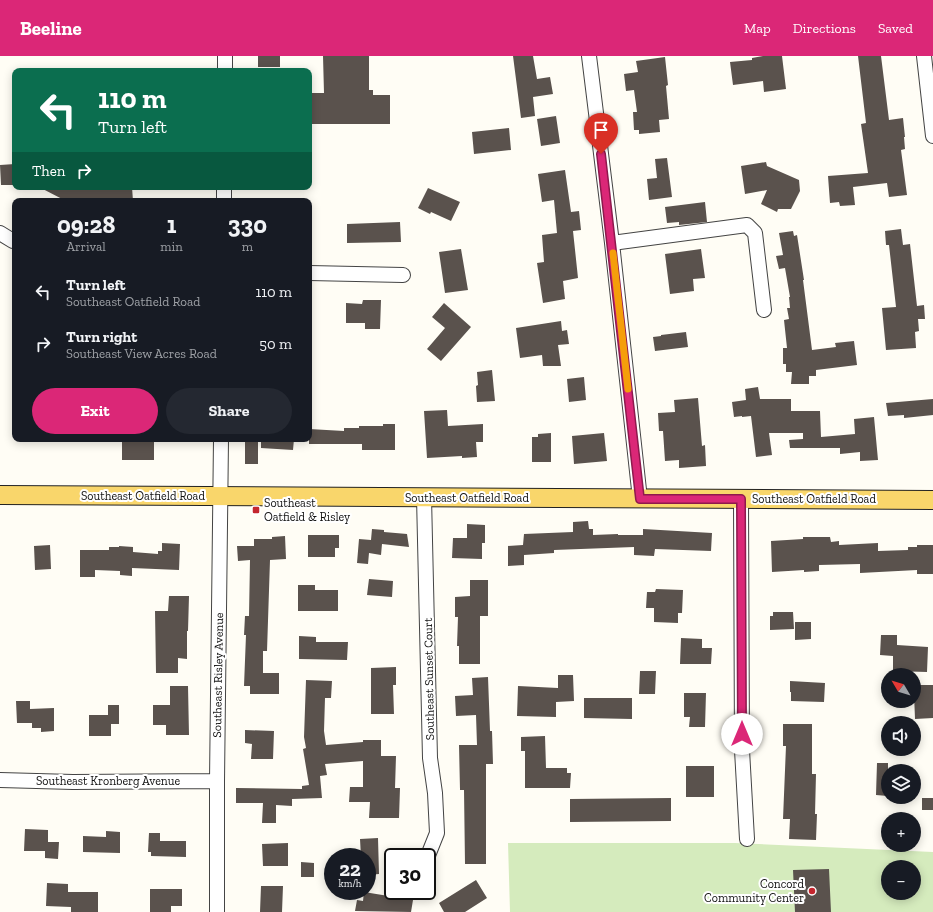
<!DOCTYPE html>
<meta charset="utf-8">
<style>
:root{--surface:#171b24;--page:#242831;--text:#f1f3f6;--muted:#9ea1a6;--accent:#db2777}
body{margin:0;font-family:"Zilla Slab",serif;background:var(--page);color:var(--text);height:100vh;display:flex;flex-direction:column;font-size:15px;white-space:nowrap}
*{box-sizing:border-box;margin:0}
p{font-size:13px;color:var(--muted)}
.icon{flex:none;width:22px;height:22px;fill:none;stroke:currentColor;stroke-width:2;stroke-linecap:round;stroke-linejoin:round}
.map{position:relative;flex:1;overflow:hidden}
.sheet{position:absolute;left:12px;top:142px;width:300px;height:244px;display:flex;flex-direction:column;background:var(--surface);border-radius:8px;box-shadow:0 2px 10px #0003}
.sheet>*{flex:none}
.top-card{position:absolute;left:12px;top:12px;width:300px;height:122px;border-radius:8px;box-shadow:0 2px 10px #0003;background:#0b6e4f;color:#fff;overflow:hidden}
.needle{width:26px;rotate:308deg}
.controls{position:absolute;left:881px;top:612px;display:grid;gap:8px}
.controls a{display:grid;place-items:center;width:40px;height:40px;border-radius:50%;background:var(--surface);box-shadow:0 2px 10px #0003;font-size:20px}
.speed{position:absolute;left:324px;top:792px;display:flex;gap:8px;font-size:20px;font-weight:700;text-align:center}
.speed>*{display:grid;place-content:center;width:52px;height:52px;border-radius:50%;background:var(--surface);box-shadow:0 2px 10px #0003;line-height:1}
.speed small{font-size:10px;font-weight:400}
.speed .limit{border:2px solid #111;border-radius:6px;background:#fff;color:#111}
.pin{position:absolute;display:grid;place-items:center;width:34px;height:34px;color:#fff;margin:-41px -17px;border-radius:50% 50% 50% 0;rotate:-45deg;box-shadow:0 0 4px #0007}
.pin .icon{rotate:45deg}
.me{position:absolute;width:44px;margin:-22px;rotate:0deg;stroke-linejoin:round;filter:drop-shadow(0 0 3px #0008)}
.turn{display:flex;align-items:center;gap:14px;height:84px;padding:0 20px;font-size:18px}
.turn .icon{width:52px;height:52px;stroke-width:2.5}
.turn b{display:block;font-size:28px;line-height:34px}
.then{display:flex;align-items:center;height:38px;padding:0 20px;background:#0003;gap:8px;font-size:15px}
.eta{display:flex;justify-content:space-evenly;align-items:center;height:68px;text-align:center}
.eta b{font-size:24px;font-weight:800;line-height:28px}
.cta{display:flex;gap:8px;margin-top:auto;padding:8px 20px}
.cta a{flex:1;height:46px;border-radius:24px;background:var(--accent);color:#fff;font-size:16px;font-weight:800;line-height:46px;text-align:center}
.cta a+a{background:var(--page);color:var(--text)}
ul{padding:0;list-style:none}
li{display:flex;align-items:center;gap:12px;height:52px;padding:0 20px}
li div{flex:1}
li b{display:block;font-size:15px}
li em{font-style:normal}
header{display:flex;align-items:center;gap:24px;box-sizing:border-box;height:56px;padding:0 20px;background:var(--accent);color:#fff}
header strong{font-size:19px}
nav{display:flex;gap:22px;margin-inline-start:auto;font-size:14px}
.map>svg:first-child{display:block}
.green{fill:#d5ebbd;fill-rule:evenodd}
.building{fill:#5a524d}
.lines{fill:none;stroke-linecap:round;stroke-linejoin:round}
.minor-casing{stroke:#444;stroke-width:16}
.major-casing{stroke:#222;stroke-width:20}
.minor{stroke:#fff;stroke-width:14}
.major{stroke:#f9d66b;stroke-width:18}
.route-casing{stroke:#8e194d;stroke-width:10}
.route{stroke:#db2777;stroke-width:7}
.slow{stroke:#f59e0b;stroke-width:7}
.poi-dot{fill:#c4262e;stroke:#fff;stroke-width:1.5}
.labels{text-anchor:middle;stroke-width:4;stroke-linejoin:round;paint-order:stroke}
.street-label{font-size:12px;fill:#111;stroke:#fff}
.poi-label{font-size:12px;fill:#111;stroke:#fff;text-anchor:start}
</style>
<header>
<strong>Beeline</strong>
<nav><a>Map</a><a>Directions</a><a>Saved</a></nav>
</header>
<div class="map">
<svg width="933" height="856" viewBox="0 0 933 856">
<rect width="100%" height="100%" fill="#fffdf5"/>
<!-- green -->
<path class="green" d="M508 787H735L933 796V856H510ZM888 811H914V837H888Z"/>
<!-- building -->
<path class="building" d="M258 0H280V11H258Z
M323 0H369V34H373V39H390V68H311L312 37H324Z
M513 0H533L537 23 550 21 553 38 533 41 535 60 521 62Z
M763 0H782L786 33 764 36 763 25 733 29 730 6 752 4V2Z
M858 0H881L889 64 903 62 905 81H904L905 93 901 94 907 139 889 141 887 127 853 131 855 149 840 150 839 146 830 147 828 120 868 117 861 68 866 67Z
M665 1 668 29 666 30 669 63 659 64 660 76 639 78V74H634L633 56H637L634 34 626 35 624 18 638 16 636 5Z
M556 60 560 87 541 90 537 63Z
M509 72 511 94 474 98 472 76Z
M667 102 672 141 649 144 647 123 657 122 655 103Z
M766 106 767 110 799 124 800 135 791 153H778L777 156 761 148 767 134 745 138 741 110Z
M15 108V129H1L0 109Z
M565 114 571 156 579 155 581 174 573 175 578 222 563 225 565 243 543 247 537 207 544 206 542 179 557 177 554 144 542 146 538 118Z
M39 131H132L133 145H66Z
M428 132 460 146 451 165 431 156 430 158 418 152Z
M705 146 707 166 679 169V166L667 167 665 151Z
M400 166 401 186 347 187V168Z
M901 173 903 189 910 188 917 250 924 249 925 263H918L919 275 915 276 916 292 886 294 882 252 896 251 889 189H886L885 175Z
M793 175 794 180 797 179 804 224H803L812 294 836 291 835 287 854 285 857 309 816 314V320H809V328H791L792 316H786V308H783V292H787L784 264 789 263 787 252H790L789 241H790L785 212 779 213 776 200 783 199 779 177Z
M461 193 468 234 445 237 439 196Z
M701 193 705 222 693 223 694 235 670 238 665 198Z
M363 244H381L380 273H365V267H346V247L362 248Z
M444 247 471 271 441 305 427 293 445 272 432 261Z
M561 265 562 275 567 274 569 288 558 289 561 310H543L542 299 520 302 516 272Z
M686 276 688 291 655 295 653 281 661 280V279Z
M492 314 495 345 477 346 476 330 478 329 477 316Z
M584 321 586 344 569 346 567 323Z
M758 331 760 343H791V355H820L821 381 855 378 854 363 874 361 878 404 860 405V396L840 398V392H790L789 384 803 383V377H769L772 399 756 401 751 360 742 361V360L734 361 732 346 746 344 745 333Z
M698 342 702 390 705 389 706 410 679 412V404L665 405 663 375H659L658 357 675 356 674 344Z
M933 343V359L904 362V359L888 360 886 347Z
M447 354 448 370 483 368V386H476L477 401 462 402V400L427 402 424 355Z
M383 368H395V394H362V388H309V373L344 375V372H359V370H383Z
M551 377V406H532V381H538V378Z
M604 377 607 405 574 408 572 380Z
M122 383H154V404H122Z
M245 383H258V408H245Z
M261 383H294L293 394 261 392Z
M588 465 589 473H593V479L618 478V479H643V473L712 477 711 495 655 493 654 500 634 499V491L554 494V497L524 499V509L508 510V490L523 489 524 478 573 476V466Z
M467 468 485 469V487H482V503L452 502 453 482H467Z
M372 473 384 474V476L407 478 409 491 382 488 381 499 369 497 368 508 357 507 359 483 371 484Z
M308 479H339V492H335V501H308Z
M285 480 286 503 270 504 267 595H263V617H279V638H250V630H244L246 579H244L245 560H249L250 504 238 505 237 490H254V483H272V481Z
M803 481H830L831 486 839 485V489L878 487V495L908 494V491H917V489H933V518H917V514L860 517V508L819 509V515L804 516V514L772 516 771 485 803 483Z
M162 487 180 488 179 514 132 512V520L120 519V515L95 514V521H80V494H109V491H119V490L133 491V496L158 498V495H162Z
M50 489 51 513 35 514 34 490Z
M369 523 393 525 392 541 367 539Z
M470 524H488V560H480V608H459V590H457L458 561H455V541L470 540Z
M298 529H315V534H338V555H298Z
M656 533 683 534 682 557H678V567L654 566V552H646L647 536H655Z
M169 540H189L188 575H187V603L178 602V617H156L155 555H168Z
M773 556H793L794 573 770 574V560H773Z
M795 566H811V583L795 584Z
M881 579H897V589L928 591 927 616 893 615V600L880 599Z
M299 580 316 581V586H348L347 604 299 603Z
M681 582 702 583V592H712L711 608H680Z
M396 611V629H393L394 658H371V612Z
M640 615H656L655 638H639Z
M558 619H573L574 645 556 646V661L517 660 518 630 558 632Z
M488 621 490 675H492L493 708H486V808H465L464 734H460L459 689H477L476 659 456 660 455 640 473 639 472 622Z
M306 624 332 625 331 642H325L324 675 326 689 363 686V684H381V700H396L395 732H400L399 762H369L370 746H349L350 731H363V705L325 708 327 719 320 720 322 742 292 743V750L276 749V767H262L263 747H236V732L302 733V730L309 729 303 693 306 692 304 681Z
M790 625 825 627 824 646 791 645V636H790Z
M919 629H933V662L915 663 914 638H919Z
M170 630H188L189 679H166V669H153V649H170Z
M684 637H706L705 671H689L690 661H684Z
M584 642H632V663L584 662Z
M16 645H30V653L54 652V675L41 676V672H32V667H17Z
M108 649H119V668H111V680H89V659H108Z
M783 668H812V718H816L815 758H817L816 784 789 783 790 763H783L786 690H783Z
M245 674 274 675 273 703H251L252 688 245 687Z
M545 680 546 712H567V717H571L570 732H525V695H521V681Z
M877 707H888V740L876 739Z
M686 710H714V741H686Z
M671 742V765L570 766V743Z
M922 742H933V754H922Z
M25 773 48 774V786H59L58 803 45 802V795H24Z
M106 775 120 776V797L83 796V780L106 781Z
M149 777H160V785H186V801L151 800V796H148Z
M378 782 379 818 367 819V801H361L360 783Z
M288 787V810H263L262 788Z
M301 806 314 807V821H301Z
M829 813 831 856H795L793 814Z
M476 824 487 842 465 856H444L439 847Z
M47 827 68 828V836H98V856H71V851L46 850Z
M261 830H283L282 856H260Z
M150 833H182V850H171V856H150Z
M364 836 413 844 411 856 355 855 357 844 363 845Z"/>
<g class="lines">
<!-- minor casing -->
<g class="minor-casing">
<path id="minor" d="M589 0 612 187 640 443
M924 0 933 80
M225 15V0
M224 145V131
M0 177 13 185
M612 187 747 169 755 177 764 254
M309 217 403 219
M424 441 430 702 435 737 437 777 427 802
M741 443 742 694 747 783
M0 724 73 726 217 725
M217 856V725L221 383"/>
</g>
<!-- major casing -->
<g class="major-casing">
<path id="major" d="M0 439 933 444"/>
</g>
<!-- minor -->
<use href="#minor" class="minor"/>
<!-- major -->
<use href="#major" class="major"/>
</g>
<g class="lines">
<!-- route casing -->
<g class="route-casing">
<path id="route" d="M601 98 640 443H741L742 678"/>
</g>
<!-- route -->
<use href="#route" class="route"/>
<!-- slow -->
<path class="slow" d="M613 197 628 333"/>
</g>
<!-- markers -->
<g class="poi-dot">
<rect x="252" y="450" width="8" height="8" rx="2"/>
<circle cx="812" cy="835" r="4"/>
</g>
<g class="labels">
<!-- street labels -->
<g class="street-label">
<text x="143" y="444">Southeast Oatfield Road</text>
<text x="467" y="446">Southeast Oatfield Road</text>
<text x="814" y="447">Southeast Oatfield Road</text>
<text transform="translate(218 619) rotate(-89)" y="4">Southeast Risley Avenue</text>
<text transform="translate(429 623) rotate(-91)" y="4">Southeast Sunset Court</text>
<text x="108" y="729">Southeast Kronberg Avenue</text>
</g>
<!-- poi labels -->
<g class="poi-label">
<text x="264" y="451">Southeast<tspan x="264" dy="14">Oatfield &amp; Risley</tspan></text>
<text x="804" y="832" text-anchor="end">Concord<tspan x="804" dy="14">Community Center</tspan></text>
</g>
</g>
</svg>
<div class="controls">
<a><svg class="needle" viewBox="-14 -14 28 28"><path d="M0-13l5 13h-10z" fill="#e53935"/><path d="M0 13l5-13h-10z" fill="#9ea1a6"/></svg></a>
<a><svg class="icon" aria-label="sound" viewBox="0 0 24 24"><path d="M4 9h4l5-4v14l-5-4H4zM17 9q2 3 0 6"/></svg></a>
<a><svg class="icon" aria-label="layers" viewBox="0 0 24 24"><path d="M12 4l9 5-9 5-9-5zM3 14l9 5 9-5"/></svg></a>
<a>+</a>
<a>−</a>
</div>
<div class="speed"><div>22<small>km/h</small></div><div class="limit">30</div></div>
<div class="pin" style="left:601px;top:98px;background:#d93025"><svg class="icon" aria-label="arrive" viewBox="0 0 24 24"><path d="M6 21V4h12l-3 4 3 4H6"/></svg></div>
<svg class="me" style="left:742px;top:678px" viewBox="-20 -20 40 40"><circle r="19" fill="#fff"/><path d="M0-13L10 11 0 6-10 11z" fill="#db2777"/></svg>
<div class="top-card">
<div class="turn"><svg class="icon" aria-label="left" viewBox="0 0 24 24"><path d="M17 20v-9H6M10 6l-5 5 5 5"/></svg><div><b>110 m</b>Turn left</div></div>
<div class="then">Then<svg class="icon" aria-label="right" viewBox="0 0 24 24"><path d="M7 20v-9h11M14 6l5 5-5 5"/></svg></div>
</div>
<section class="sheet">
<div class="eta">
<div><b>09:28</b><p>Arrival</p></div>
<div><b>1</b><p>min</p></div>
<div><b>330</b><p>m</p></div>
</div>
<ul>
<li><svg class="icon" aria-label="left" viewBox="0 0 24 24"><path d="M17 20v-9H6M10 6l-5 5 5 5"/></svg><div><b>Turn left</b><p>Southeast Oatfield Road</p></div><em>110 m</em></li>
<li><svg class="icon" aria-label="right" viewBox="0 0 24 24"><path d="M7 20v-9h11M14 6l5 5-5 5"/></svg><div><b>Turn right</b><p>Southeast View Acres Road</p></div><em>50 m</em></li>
</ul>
<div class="cta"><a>Exit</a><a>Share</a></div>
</section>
</div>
